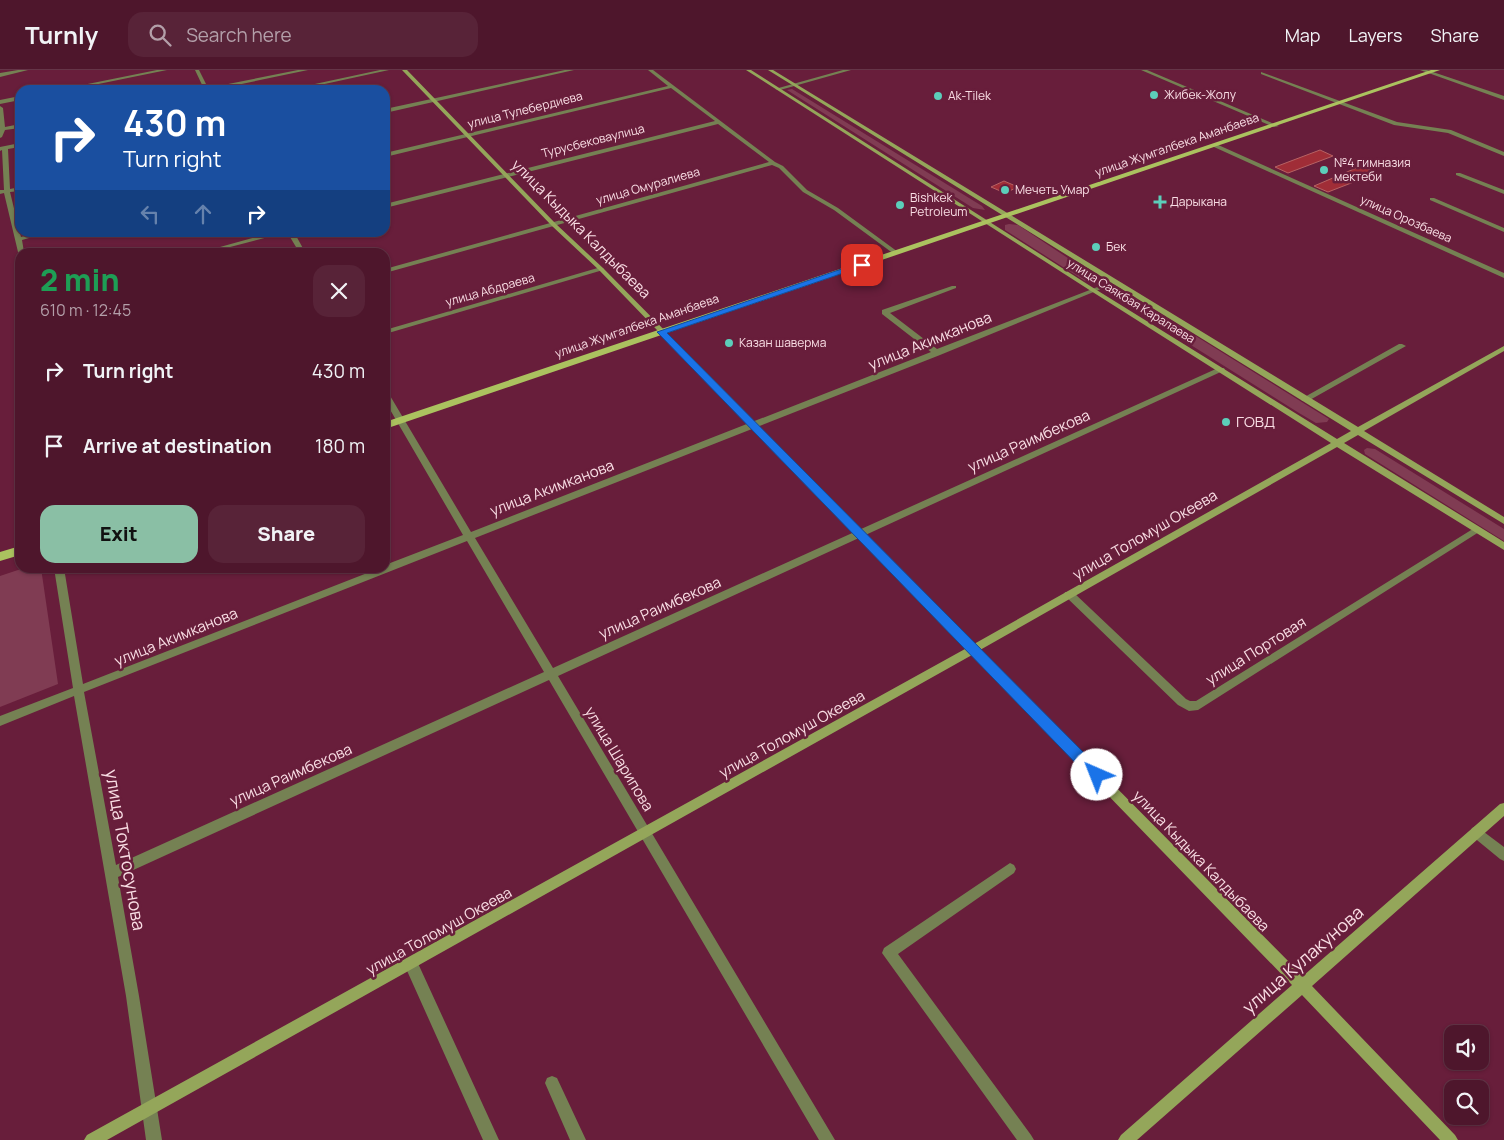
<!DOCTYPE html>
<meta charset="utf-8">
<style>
:root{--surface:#4e162c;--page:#582338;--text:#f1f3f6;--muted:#b39fa9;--line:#653548;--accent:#8abfa5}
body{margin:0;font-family:Manrope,sans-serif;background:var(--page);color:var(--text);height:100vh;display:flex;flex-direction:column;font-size:19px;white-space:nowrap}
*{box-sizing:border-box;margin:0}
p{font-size:16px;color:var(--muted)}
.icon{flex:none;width:28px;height:28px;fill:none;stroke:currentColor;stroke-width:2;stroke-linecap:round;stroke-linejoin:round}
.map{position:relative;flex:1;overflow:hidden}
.details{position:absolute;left:15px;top:178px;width:375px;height:325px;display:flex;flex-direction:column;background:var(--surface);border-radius:15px;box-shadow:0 1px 4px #0004,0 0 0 1px var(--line)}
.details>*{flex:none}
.guide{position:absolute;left:15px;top:15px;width:375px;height:152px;border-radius:15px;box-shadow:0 1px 4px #0004,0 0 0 1px var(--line);background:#1a4fa0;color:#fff;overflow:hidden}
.tools{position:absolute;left:1444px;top:955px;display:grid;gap:10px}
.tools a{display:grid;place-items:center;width:45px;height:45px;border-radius:10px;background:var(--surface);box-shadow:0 1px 4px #0004,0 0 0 1px var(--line);font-size:25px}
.pin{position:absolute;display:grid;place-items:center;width:42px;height:42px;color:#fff;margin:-21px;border-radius:10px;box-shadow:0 2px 8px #0006}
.me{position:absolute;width:55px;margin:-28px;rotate:316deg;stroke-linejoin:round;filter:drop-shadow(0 0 4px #0008)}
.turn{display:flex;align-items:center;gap:18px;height:105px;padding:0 25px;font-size:22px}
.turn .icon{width:65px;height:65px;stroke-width:2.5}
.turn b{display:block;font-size:35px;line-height:42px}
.lanes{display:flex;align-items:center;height:48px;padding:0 25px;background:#0003;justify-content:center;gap:25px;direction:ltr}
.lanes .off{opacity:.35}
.round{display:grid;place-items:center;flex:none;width:52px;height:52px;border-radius:15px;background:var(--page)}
.summary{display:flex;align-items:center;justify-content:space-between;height:85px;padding:0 25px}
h1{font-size:30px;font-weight:800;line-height:38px;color:#1e9e55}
.primary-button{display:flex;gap:10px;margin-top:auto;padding:10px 25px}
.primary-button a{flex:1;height:58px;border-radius:15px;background:var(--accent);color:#111;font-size:20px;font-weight:800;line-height:58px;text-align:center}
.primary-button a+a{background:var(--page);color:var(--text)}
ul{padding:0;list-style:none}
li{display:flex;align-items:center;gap:15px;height:75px;padding:0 25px}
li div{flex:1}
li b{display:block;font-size:19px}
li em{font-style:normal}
header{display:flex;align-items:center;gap:30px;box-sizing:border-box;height:70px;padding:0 25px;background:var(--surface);border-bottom:1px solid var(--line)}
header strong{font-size:24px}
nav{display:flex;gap:28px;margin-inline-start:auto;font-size:18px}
.search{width:350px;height:45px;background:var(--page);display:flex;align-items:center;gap:12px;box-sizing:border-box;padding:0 18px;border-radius:15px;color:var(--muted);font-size:19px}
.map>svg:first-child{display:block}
.green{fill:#803c53}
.building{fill:#a02d37;stroke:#b76263}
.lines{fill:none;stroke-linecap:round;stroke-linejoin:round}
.street{fill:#758153;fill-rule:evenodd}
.secondary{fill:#94a65a;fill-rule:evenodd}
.primary{fill:#abc25f;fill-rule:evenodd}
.route{fill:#1a73e8;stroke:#114b97}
.poi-dot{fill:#5cceba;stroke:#681e3b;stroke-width:2}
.labels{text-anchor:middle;stroke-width:5;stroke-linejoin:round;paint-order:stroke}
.far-poi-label{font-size:12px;fill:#f9dde4;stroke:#681e3b;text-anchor:start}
.far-street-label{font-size:12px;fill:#f9dde4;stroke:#681e3b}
.street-label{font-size:15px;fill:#f9dde4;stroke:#681e3b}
.poi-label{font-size:15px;fill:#f9dde4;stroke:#681e3b;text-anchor:start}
.near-street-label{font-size:18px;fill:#f9dde4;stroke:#681e3b}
</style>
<header>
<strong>Turnly</strong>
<div class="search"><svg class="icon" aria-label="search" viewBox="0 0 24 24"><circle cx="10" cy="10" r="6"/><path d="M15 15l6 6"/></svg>Search here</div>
<nav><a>Map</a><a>Layers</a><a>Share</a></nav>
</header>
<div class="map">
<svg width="1504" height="1070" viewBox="0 0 1504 1070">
<rect width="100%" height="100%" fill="#681e3b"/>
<!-- green -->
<path class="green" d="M792 19 982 136 985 140 973 138 787 20Z
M1009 154 1018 155 1101 210 1090 213 1085 211 1005 160V155Z
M1113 218 1120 219 1329 349 1327 352 1316 353 1299 343 1105 221Z
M1367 378 1375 379 1504 459V471L1365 384 1364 380Z
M24 498H41L58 614 0 637V506Z"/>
<!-- building -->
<path class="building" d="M1320 80 1333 86 1288 103 1275 97Z
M1361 96 1377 103 1328 122 1314 116Z
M1004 111 1018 117 1005 123 991 117Z"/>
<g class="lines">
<!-- street -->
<path class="street" d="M18 0H28L0 7V3Z
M157 0H167L69 20H58Z
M195 0H199L208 18 298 0H308L213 20H202L204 19Z
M380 0H389L297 20H287Z
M565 0H574L385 43V39Z
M648 0H653L775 92 783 96 807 120 838 138 898 182V184H894L834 140 803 122 779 98 772 95 385 203V199L769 92 718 54 385 138V134L715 51 671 18 385 87V83L668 16Z
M843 0H851L780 20 775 19Z
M1141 0H1147L1279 56 1274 57Z
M1420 0H1427L1504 26V30Z
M1261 2 1397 52 1451 60 1504 82V86L1448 63 1394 55 1261 4Z
M20 26V30L0 34V30Z
M0 36 3 38 5 57 20 54V58L5 60 2 67 0 68Z
M20 73V77L8 79 10 119 20 117V121L10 122 21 167 37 162H50L22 170 24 182 20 184 18 182 4 123 0 124V120H4L2 80 0 81V77Z
M1216 74 1504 203V208L1214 77 1213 76Z
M1456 103H1460L1504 120V124L1456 105Z
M1430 128H1434L1504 158V162L1430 130Z
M274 162H287L211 182H202Z
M287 162H294L305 182H299Z
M601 197 604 199 603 200 385 264V260Z
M1113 211 1118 212 940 285 475 468 553 598 1218 298H1224L1225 300 558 606 835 1070H819L549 610 118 807 139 926 162 1070H146L126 926 74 626 0 656V646L73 618 54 498H64L83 614 380 498H385V495L463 465 385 331V322L389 324 471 462 931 282 882 244V240L952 216H956V218L890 243 937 279ZM467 471 544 602 116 795 84 622Z
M1399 274H1402L1406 276 1308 331H1302L1301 329Z
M1476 457 1479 458 1481 460 1479 462 1198 640 1189 641 1178 635 1064 525 1065 522H1073L1186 629 1190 631H1196Z
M1476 756 1504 777V791L1500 789 1472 766 1470 762 1472 758Z
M1010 793 1014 795 1016 799 1014 803 898 884 1031 1065 1034 1070H1017L882 883 884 878Z
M411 887 416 889 499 1070H483L404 894 406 889Z
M552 1006 557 1008 586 1070H570L545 1013 547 1008Z"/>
<!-- secondary -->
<path class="secondary" d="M402 0H407L556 154 603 198 974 574 1331 373 1091 221 746 0H751L1095 219 1337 369 1351 361 768 0H773L1358 357 1504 276V281L1364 361 1504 447V454L1358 365 1344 373 1504 472V480L1337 377 980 580 1303 906 1500 734 1504 733V746L1312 916 1455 1065 1458 1070H1440L1302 925 1137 1070H1118L1121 1065 1292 915 972 585 107 1070H84L87 1065 965 579 599 200 552 156Z"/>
<!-- primary -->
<path class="primary" d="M1431 0H1440L385 359V352Z
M20 476V485L0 491V482Z"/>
</g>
<!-- route -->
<path class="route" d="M862 192 866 195 864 196 667 263 1102 701 1103 705 1102 710H1092L657 262Z"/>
<!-- markers -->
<g class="poi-dot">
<circle cx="1154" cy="25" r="5"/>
<circle cx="938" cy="26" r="5"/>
<circle cx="1324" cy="100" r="5"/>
<circle cx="1005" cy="120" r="5"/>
<path d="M1157.5 124.5h5v5h5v5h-5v5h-5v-5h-5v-5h5z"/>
<circle cx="900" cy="135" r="5"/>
<circle cx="1096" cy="177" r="5"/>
<circle cx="729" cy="273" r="5"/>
<circle cx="1226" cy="352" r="5"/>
</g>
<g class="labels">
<!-- far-poi labels -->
<g class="far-poi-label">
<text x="1164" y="29">Жибек-Жолу</text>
<text x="948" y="30">Ak-Tilek</text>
<text x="1334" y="97">№4 гимназия<tspan x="1334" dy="14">мектеби</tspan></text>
<text x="1015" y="124">Мечеть Умар</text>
<text x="910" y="132">Bishkek<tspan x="910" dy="14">Petroleum</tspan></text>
<text x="1170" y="136">Дарыкана</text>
<text x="1106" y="181">Бек</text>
<text x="739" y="277">Казан шаверма</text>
</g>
<!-- far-street labels -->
<g class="far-street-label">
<text transform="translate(525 40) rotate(-14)" y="4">улица Тулебердиева</text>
<text transform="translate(593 71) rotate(-14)" y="4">Турусбековаулица</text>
<text transform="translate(1177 75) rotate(-19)" y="4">улица Жумгалбека Аманбаева</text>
<text transform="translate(648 116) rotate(-16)" y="4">улица Омуралиева</text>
<text transform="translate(1406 149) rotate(24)" y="4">улица Орозбаева</text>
<text transform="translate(490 220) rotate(-16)" y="4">улица Абдраева</text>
<text transform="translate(1131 231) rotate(32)" y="4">улица Саякбая Каралаева</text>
<text transform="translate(637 256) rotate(-19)" y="4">улица Жумгалбека Аманбаева</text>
</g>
<!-- street labels -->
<g class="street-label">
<text transform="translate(581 159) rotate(45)" y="5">улица Кыдыка Калдыбаева</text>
<text transform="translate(930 271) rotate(-22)" y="5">улица Акимканова</text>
<text transform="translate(1029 371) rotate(-24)" y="5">улица Раимбекова</text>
<text transform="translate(552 418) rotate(-21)" y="5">улица Акимканова</text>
<text transform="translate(1145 465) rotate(-30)" y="5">улица Толомуш Океева</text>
<text transform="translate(660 538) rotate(-24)" y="5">улица Раимбекова</text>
<text transform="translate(176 567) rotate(-22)" y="5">улица Акимканова</text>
<text transform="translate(1256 581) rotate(-32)" y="5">улица Портовая</text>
<text transform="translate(792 664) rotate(-29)" y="5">улица Толомуш Океева</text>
<text transform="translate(619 689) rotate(59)" y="5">улица Шарипова</text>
<text transform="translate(291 705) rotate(-24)" y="5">улица Раимбекова</text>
<text transform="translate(1201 791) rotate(46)" y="5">улица Кыдыка Калдыбаева</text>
<text transform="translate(439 861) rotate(-29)" y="5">улица Толомуш Океева</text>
</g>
<!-- poi labels -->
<g class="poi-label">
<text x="1236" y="357">ГОВД</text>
</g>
<!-- near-street labels -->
<g class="near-street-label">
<text transform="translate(125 780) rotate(80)" y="6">улица Токтосунова</text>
<text transform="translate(1303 890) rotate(-41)" y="6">улица Кулакунова</text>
</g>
</g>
</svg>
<div class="tools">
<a><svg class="icon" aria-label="sound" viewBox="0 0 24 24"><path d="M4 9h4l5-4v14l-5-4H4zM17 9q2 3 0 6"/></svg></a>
<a><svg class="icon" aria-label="search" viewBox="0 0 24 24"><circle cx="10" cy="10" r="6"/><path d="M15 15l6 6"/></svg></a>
</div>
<div class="pin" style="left:862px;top:195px;background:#d93025"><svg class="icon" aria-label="arrive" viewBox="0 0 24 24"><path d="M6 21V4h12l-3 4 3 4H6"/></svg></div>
<svg class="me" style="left:1097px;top:705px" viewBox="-20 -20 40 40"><circle r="19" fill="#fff"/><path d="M0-13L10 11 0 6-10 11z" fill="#1a73e8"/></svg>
<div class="guide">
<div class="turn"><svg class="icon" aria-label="right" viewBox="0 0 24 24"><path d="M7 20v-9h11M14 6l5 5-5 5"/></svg><div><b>430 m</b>Turn right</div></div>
<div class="lanes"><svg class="icon off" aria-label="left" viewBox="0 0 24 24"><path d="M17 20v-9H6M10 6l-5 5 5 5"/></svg><svg class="icon off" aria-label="ahead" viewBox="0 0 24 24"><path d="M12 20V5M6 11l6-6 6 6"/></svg><svg class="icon" aria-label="right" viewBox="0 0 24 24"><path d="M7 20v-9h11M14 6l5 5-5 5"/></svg></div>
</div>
<section class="details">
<div class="summary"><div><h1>2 min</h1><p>610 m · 12:45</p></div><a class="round"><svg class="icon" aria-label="close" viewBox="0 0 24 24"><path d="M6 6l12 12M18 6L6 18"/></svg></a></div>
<ul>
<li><svg class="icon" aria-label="right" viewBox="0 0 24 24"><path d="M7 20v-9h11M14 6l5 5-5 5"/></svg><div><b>Turn right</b></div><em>430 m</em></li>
<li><svg class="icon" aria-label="arrive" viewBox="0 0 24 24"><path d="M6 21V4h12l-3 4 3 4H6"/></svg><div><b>Arrive at destination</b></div><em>180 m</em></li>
</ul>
<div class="primary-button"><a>Exit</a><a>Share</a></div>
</section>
</div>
